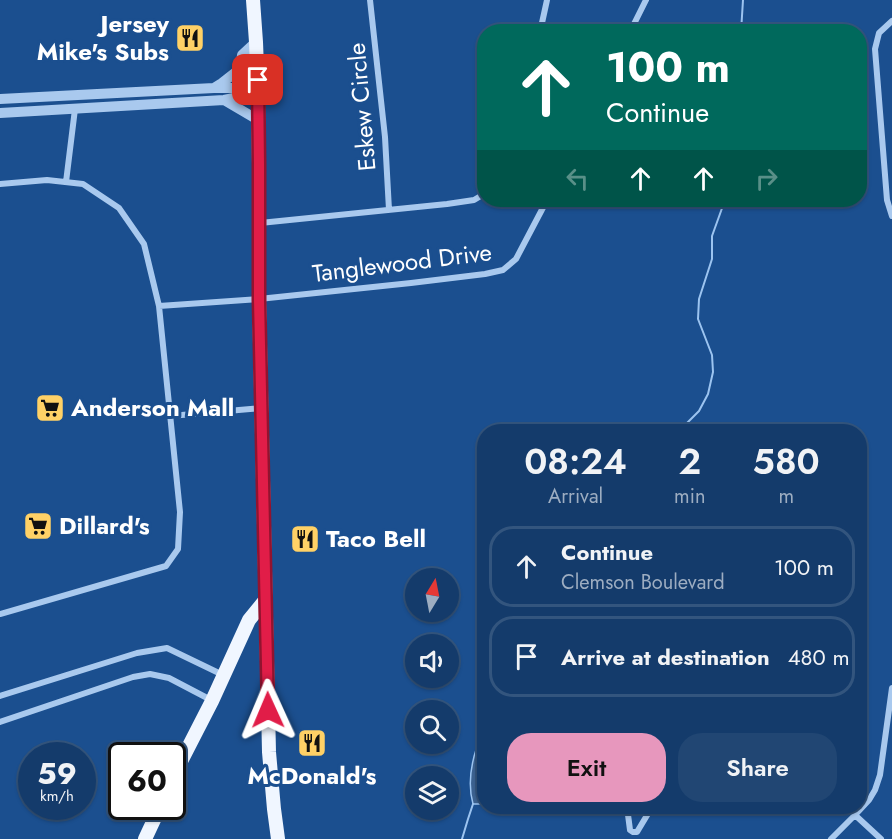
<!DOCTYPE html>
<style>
:root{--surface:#143b6b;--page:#214673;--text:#f1f3f6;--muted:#9dadc1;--line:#33557e;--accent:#e797bd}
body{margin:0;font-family:Jost,sans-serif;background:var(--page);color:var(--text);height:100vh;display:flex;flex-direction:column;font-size:22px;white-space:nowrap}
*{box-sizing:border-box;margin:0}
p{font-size:20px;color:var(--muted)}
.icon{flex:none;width:33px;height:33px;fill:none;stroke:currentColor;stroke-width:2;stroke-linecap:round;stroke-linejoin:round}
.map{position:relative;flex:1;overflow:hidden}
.panel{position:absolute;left:477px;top:424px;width:390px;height:390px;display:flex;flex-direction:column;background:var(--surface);border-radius:24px;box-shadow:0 2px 4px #0004,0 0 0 2px var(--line)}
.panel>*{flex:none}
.hud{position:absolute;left:477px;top:24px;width:390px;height:183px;border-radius:24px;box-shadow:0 2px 4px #0004,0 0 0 2px var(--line);background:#00695c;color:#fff;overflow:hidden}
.needle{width:39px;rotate:10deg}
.fabs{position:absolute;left:405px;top:568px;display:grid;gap:12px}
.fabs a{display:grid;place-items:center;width:54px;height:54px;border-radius:50%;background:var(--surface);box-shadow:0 2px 4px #0004,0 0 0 2px var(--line);font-size:30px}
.speed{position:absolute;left:18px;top:742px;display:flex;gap:12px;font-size:30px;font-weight:700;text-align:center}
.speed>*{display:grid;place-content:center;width:78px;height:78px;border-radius:50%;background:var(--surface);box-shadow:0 2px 4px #0004,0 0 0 2px var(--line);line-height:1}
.speed small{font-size:15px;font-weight:400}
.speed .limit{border:3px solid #111;border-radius:9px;background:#fff;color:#111}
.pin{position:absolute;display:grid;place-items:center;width:51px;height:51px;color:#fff;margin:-26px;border-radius:12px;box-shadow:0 3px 9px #0006}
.me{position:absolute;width:66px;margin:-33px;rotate:359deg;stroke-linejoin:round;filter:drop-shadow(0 0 4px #0008)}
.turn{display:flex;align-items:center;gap:21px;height:126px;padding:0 30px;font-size:27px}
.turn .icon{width:78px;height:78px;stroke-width:2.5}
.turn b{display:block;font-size:42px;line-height:51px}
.lanes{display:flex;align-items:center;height:57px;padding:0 30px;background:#0003;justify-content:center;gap:30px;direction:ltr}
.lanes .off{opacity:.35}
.eta{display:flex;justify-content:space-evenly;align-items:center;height:102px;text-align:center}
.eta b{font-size:36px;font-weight:600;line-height:42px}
.action{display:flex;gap:12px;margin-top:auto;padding:12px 30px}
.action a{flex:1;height:69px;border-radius:24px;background:var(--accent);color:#111;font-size:24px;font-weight:600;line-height:69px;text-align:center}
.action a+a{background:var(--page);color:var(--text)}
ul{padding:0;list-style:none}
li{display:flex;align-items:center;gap:18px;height:81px;margin:0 12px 9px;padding:0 18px;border:3px solid var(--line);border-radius:24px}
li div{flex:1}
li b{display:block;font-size:22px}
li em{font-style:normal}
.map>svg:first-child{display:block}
.water{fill:#3c6290;stroke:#9cc4f0;stroke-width:1.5}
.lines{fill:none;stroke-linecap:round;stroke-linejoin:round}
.stream{stroke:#9cc4f0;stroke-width:2}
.minor{stroke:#a9c9ee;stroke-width:6}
.tertiary{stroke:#a9c9ee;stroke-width:10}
.primary{stroke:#f0f6ff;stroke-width:14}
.route-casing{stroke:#92132f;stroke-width:15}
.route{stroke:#e11d48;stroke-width:10}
.labels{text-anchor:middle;stroke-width:6;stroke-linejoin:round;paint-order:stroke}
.poi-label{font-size:24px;font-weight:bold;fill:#fff;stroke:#1b4f8f;text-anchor:start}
.street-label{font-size:24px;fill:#fff;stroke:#1b4f8f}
</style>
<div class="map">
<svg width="892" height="839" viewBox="0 0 892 839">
<rect width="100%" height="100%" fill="#1b4f8f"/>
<!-- water -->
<path class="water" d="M484 729V802L483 804H473C466 779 474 751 484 729Z"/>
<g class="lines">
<!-- stream -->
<path class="stream" d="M741 32 743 0
M678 432 699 411 708 394 713 372 712 355 698 319 699 299 712 259V236L725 200
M462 839 468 819 473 804"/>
<!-- minor -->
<path class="minor" d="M370 0 385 137 389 210
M892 21 879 33 875 49 887 200 892 216
M540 32 547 0
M630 32 646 0
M66 182 75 109
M0 184 47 180 83 184 119 208 144 244 159 306 180 512 178 549 166 566 0 614
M260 223 447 204 474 200 484 194
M159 306 259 299 411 283 485 274 503 270 516 259 547 200
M170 416 262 408
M0 696 137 653 167 648 223 675
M0 722 133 677 150 674 169 678 211 700
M627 807 630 830 633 832H637L652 807
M855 815 881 839
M831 839 855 815 869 800 875 790 880 775 892 688"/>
<!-- tertiary -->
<path class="tertiary" d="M214 88 222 83 236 72 241 63 242 55 256 42
M0 99 214 88H239L254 92
M224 100 258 120
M0 113 224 100 258 93"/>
<!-- primary -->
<path class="primary" d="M253 0 256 42 258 93 259 164V299L269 752 274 809 278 839
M172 779 212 701 249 620 266 599
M145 839 160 807"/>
</g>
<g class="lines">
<!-- route casing -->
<g class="route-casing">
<path id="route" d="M258 80 259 164V300L268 710"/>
</g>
<!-- route -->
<use href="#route" class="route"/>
</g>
<!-- icons -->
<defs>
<g id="restaurant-square" transform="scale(1.5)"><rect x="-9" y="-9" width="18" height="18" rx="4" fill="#ffd166" stroke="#1b4f8f"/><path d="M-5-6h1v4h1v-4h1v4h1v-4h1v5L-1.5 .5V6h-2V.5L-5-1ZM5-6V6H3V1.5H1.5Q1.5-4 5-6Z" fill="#111"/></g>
<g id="supermarket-square" transform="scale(1.5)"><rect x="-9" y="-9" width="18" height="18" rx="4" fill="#ffd166" stroke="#1b4f8f"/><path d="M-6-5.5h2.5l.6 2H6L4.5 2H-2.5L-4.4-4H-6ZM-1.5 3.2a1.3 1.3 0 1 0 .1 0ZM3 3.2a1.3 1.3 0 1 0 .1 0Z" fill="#111"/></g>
</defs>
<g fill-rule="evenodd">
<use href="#restaurant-square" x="190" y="38"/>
<use href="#supermarket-square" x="50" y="408"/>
<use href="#supermarket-square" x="38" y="526"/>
<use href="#restaurant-square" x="305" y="539"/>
<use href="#restaurant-square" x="312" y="743"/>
</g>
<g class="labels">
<!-- poi labels -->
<g class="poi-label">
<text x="169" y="32" text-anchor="end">Jersey<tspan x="169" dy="28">Mike's Subs</tspan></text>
<text x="71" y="416">Anderson Mall</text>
<text x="59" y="534">Dillard's</text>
<text x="326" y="547">Taco Bell</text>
<text x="312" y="784" text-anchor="middle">McDonald's</text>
</g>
<!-- street labels -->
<g class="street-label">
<text transform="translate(362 107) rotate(-95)" y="8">Eskew Circle</text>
<text transform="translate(402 263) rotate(-7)" y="8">Tanglewood Drive</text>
</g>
</g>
</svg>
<div class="fabs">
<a><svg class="needle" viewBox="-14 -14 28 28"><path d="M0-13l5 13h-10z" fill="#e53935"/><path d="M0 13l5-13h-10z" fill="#9dadc1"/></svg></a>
<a><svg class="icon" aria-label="sound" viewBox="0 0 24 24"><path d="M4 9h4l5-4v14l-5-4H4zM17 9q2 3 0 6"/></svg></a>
<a><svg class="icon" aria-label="search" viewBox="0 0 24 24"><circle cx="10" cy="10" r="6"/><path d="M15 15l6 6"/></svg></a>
<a><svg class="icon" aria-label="layers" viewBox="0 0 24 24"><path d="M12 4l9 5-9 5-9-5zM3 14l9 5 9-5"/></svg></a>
</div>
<div class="speed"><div>59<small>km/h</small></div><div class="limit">60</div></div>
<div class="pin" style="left:258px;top:80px;background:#d93025"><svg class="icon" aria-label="arrive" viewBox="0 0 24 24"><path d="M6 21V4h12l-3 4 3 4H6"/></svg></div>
<svg class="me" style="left:268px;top:710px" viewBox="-20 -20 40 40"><path d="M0-17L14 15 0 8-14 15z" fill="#e11d48" stroke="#fff" stroke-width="4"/></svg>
<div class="hud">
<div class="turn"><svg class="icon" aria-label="ahead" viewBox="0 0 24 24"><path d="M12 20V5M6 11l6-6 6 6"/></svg><div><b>100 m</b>Continue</div></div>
<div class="lanes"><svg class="icon off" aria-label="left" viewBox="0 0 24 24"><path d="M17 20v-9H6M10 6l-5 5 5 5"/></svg><svg class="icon" aria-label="ahead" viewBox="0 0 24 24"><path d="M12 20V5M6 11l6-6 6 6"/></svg><svg class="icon" aria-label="ahead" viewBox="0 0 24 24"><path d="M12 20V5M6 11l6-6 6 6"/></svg><svg class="icon off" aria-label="right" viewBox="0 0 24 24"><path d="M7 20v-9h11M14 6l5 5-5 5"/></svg></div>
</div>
<section class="panel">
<div class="eta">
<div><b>08:24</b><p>Arrival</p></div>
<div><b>2</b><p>min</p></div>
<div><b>580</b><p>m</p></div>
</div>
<ul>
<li><svg class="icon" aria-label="ahead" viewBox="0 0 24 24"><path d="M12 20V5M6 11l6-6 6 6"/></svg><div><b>Continue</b><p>Clemson Boulevard</p></div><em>100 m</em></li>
<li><svg class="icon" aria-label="arrive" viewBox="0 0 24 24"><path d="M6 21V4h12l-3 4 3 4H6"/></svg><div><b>Arrive at destination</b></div><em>480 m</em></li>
</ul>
<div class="action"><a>Exit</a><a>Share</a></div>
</section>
</div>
